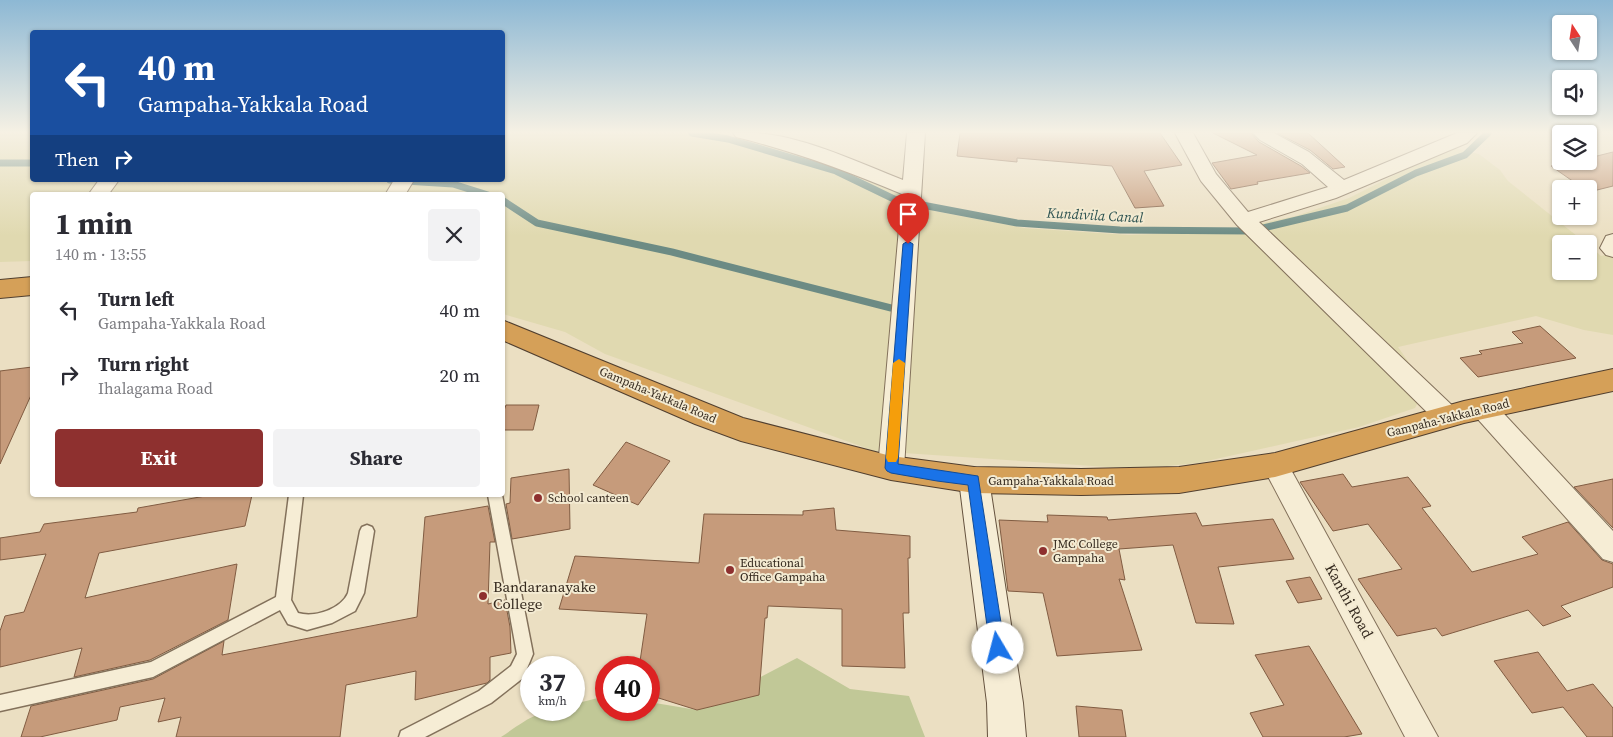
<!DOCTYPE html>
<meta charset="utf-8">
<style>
:root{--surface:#fff;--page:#f2f2f3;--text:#2b2b33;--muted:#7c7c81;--accent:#8e302f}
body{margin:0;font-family:"Source Serif 4",serif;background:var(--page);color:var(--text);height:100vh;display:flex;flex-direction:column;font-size:19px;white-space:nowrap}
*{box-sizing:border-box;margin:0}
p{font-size:16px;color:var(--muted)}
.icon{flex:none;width:28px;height:28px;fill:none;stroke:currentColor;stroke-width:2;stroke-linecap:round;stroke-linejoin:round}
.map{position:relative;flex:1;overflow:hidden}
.details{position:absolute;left:30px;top:192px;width:475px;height:305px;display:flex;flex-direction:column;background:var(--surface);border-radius:5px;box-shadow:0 1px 4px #0004}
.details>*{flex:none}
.hud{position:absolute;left:30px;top:30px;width:475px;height:152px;border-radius:5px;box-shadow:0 1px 4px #0004;background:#1a4fa0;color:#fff;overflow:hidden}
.needle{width:32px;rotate:348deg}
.controls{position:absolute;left:1552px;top:15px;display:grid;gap:10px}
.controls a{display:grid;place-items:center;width:45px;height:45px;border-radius:5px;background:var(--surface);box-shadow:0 1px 4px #0004;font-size:25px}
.speed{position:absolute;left:520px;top:656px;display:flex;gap:10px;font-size:25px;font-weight:700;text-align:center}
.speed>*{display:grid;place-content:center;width:65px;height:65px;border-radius:50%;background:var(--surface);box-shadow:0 1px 4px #0004;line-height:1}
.speed small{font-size:12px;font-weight:400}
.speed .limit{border:8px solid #d22;background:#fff;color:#111}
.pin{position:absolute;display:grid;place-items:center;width:42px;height:42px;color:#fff;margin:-51px -21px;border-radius:50% 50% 50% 0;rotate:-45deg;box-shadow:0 0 5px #0007}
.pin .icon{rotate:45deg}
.me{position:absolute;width:55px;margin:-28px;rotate:352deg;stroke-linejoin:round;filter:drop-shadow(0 0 4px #0008)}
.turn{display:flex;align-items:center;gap:18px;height:105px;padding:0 25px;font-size:22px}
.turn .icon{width:65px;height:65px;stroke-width:2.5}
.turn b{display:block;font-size:35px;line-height:42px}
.then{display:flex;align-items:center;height:48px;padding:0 25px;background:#0003;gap:10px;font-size:19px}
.round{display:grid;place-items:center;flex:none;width:52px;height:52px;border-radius:5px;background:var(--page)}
.head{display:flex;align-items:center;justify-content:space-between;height:85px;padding:0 25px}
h1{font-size:30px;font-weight:700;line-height:38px}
.action{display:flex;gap:10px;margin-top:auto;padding:10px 25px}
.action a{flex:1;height:58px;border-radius:5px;background:var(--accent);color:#fff;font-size:20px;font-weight:700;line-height:58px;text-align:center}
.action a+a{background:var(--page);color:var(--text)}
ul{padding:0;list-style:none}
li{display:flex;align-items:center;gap:15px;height:65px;padding:0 25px}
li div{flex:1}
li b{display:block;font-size:19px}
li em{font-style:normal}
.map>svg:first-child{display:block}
.farmland{fill:#e0d9b0}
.green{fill:#c1c897}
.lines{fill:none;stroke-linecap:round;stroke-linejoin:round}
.stream{stroke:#6c8b84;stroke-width:7}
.building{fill:#c69b7b;stroke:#815c42}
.lane-casing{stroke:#83715b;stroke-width:3}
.street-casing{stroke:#83715b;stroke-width:2}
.secondary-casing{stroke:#65523e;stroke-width:2}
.highway-casing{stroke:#513f2f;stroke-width:2}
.lane{fill:#f6edd5;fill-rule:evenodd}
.street{fill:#f6edd5;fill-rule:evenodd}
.secondary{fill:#f6edd5;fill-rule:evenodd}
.highway{fill:#d5a058;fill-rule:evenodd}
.route{fill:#1a73e8;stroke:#114b97}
.slow{fill:#f59e0b}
.poi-dot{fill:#8e302f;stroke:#f3ead1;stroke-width:2}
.labels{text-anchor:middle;stroke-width:4;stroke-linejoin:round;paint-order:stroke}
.street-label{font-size:12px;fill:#34291e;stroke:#f3ead1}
.poi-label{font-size:12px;fill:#34291e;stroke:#f3ead1;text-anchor:start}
.water-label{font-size:14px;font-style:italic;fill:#2e5351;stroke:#f3ead1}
.near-poi-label{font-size:15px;fill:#34291e;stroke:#f3ead1;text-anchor:start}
.near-street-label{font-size:15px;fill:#34291e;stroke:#f3ead1}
</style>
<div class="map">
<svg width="1613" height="737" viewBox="0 0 1613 737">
<rect width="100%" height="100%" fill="#ebdfc2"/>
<!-- farmland -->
<path class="farmland" d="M0 133H32V180H502L503 133H717L759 140 857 174 934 211 1024 228 1129 235 1223 231 1296 216 1349 198 1450 147 1479 154 1500 170 1508 181 1587 244H1561V271H1589V245L1601 256 1613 253V335L1584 330 1536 316 1398 347 1426 387 1415 408 1359 427 1198 463 1137 469 874 451 605 354 565 332 503 314 502 195H32V261L0 262Z"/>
<!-- green -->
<path class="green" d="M797 658 850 689 909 696 925 737H501C531 717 536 710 574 710V704L606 696V710H649V702L697 710Z"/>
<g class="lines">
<!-- stream -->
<path class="stream" d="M692 133 728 139 836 171 896 200 1017 223 1120 230 1251 231 1347 208 1416 173 1465 155 1488 133
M0 163H32
M390 180 453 184 488 195
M502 200 537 223 672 252 891 308"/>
</g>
<!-- building -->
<path class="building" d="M960 133H1160L1182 165 1144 171 1164 206 1135 208 1112 166 1017 158V162L957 156Z
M1213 133H1251L1259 142 1301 166 1310 173 1257 182 1258 184 1231 189 1212 163 1257 155Z
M1277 133H1308L1345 167 1333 169 1310 150Z
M1613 152V186L1589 192V189H1584L1551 166 1572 161H1589V158Z
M1540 326 1576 358 1478 377 1460 358 1482 354 1479 351 1523 343 1512 332Z
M32 367V393L0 464V371Z
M506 405H539L533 430H502V416Z
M626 442 670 461 638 505 593 485Z
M569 469 570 529 512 539 506 504 510 503 511 478Z
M1343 474 1352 487 1408 477 1431 506 1422 508 1472 572 1538 554 1522 537 1568 522 1602 560 1613 564V587L1561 606 1571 616 1543 626 1528 610 1442 636 1436 628 1397 636 1358 579 1402 569 1368 524 1333 531 1300 482Z
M1613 479V528L1574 487Z
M211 495H252L245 526 99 553 85 598 237 564 228 620 150 660 74 677 82 648 0 667V631L5 616 24 612 46 554 0 560V538L40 532 44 524 137 512 138 508Z
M488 506 495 542H490L488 604 505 600 510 627 511 653 490 657V680L487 683 415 700 416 671 346 685 340 737H176L181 717 158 722 165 698 120 707 117 720 40 737H21L31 706 153 679 224 641 222 655 417 617 425 517Z
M834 508 836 530 910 536V558H908L909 613H903L905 668 842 666V609L768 606 767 618H765L759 695 697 710 649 695V668H639L647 614 559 609 575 556 699 563 704 514 803 515V511Z
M1196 513 1202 526 1273 519 1294 559 1218 567 1234 624 1196 623 1173 545 1119 549 1125 580 1119 579 1142 650 1057 656 1043 593 1008 591 999 520 1048 522 1047 515 1107 517 1108 520Z
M1310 577 1322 599 1298 603 1286 581Z
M1309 646 1362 734 1344 737H1263L1250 713 1284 705 1255 655Z
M1538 652 1567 691 1593 684 1613 708V737H1587L1563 707 1532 713 1494 661Z
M1076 706 1122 710 1126 737H1079Z"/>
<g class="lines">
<!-- lane casing -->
<g class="lane-casing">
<path id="lane" d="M289 495H303L291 600 298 613C315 618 341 609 348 593L360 531 362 527 367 525 372 527 374 531 364 593 355 611 332 623 307 630 288 624 280 610 153 677 0 711V695L151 662 276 597Z
M488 495H502L533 654 523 678 491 703 425 737H399L401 731 479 691 511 666 517 654Z"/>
</g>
<!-- street casing -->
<g class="street-casing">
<path id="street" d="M733 133C788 128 852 160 903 180L907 133H925L904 468 900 476 891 479 882 476 878 468 902 194C847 171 793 151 736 137Z
M1175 133H1193L1216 174 1248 212 1328 187 1302 164 1260 140 1253 133H1274L1309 152 1344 180 1457 133H1477L1467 143 1336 198 1259 222 1457 410 1460 417 1457 424 1448 427 1439 424 1237 225 1201 181Z
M99 180H119L108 195H88Z
M394 180H414L405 195H385Z
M1613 234V257L1606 255 1600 248 1606 236Z
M1484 399 1493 402 1613 531V562L1603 559 1475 416 1472 409 1475 402Z
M1275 454 1284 457 1438 737H1405L1262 465 1266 457Z"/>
</g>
<!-- secondary casing -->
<g class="secondary-casing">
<path id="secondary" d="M974 467 985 471 989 480 1023 703 1026 737H988L987 703 959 480 963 471Z"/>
</g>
<!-- highway casing -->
<g class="highway-casing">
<path id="highway" d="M32 277V295L0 298V280Z
M502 320 743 418 891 456 974 467 1081 469 1179 467 1275 453 1464 401 1613 369V391L1464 423 1275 477 1179 493 1081 495 974 493 891 480 741 441 695 424 502 340Z"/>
</g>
<!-- lane -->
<use href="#lane" class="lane"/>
<!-- street -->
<use href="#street" class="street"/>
<!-- secondary -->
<use href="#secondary" class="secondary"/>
<!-- highway -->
<use href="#highway" class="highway"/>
</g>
<!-- sky -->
<linearGradient id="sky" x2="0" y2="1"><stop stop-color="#8db8d4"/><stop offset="0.56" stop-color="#f6f1e4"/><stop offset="1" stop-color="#f6f1e4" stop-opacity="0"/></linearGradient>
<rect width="1613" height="236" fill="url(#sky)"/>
<!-- route -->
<path class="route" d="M908 241 913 244 898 464 978 476 1005 648 1003 653 998 655 993 653 990 648 968 485 937 481 891 473 887 471 885 468 903 244Z"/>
<!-- slow -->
<path class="slow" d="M899 359 905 363 898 458 896 462H888L886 458 893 363Z"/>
<!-- markers -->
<g class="poi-dot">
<circle cx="538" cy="498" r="5"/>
<circle cx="1043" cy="551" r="5"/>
<circle cx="730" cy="570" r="5"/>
<circle cx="483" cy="596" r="5"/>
</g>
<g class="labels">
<!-- street labels -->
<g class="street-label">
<text transform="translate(658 395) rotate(23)" y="4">Gampaha-Yakkala Road</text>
<text transform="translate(1448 418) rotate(-14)" y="4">Gampaha-Yakkala Road</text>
<text x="1051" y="485">Gampaha-Yakkala Road</text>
</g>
<!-- poi labels -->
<g class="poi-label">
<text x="548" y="502">School canteen</text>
<text x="1053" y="548">JMC College<tspan x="1053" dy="14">Gampaha</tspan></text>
<text x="740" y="567">Educational<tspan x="740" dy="14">Office Gampaha</tspan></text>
</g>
<!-- water labels -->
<g class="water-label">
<text transform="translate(1095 215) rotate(3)" y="5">Kundivila Canal</text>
</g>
<!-- near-poi labels -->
<g class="near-poi-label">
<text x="493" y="592">Bandaranayake<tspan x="493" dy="17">College</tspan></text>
</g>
<!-- near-street labels -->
<g class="near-street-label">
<text transform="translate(1349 601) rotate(61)" y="5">Kanthi Road</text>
</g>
</g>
</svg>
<div class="controls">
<a><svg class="needle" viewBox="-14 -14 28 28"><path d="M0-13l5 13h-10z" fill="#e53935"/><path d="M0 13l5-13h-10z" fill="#7c7c81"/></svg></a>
<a><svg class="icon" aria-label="sound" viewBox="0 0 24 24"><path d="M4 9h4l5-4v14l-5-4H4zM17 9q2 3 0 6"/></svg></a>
<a><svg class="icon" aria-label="layers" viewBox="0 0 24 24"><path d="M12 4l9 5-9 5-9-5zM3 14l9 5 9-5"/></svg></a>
<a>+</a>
<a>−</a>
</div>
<div class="speed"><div>37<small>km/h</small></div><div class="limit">40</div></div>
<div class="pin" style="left:908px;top:244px;background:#d93025"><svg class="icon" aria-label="arrive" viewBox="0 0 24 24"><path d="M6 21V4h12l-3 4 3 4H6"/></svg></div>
<svg class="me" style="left:998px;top:648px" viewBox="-20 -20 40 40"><circle r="19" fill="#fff"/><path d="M0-13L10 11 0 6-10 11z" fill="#1a73e8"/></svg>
<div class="hud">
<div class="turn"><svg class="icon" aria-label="left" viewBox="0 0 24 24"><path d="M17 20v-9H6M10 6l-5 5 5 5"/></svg><div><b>40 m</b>Gampaha-Yakkala Road</div></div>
<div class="then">Then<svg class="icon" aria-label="right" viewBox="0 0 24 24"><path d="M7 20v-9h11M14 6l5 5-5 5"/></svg></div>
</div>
<section class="details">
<div class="head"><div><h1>1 min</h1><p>140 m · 13:55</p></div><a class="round"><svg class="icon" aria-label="close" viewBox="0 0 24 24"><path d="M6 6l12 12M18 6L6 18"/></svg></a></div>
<ul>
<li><svg class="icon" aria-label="left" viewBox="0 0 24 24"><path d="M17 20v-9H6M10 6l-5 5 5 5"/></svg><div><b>Turn left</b><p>Gampaha-Yakkala Road</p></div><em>40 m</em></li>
<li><svg class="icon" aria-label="right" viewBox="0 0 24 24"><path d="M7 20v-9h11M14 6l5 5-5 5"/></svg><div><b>Turn right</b><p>Ihalagama Road</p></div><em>20 m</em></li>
</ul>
<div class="action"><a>Exit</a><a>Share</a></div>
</section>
</div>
